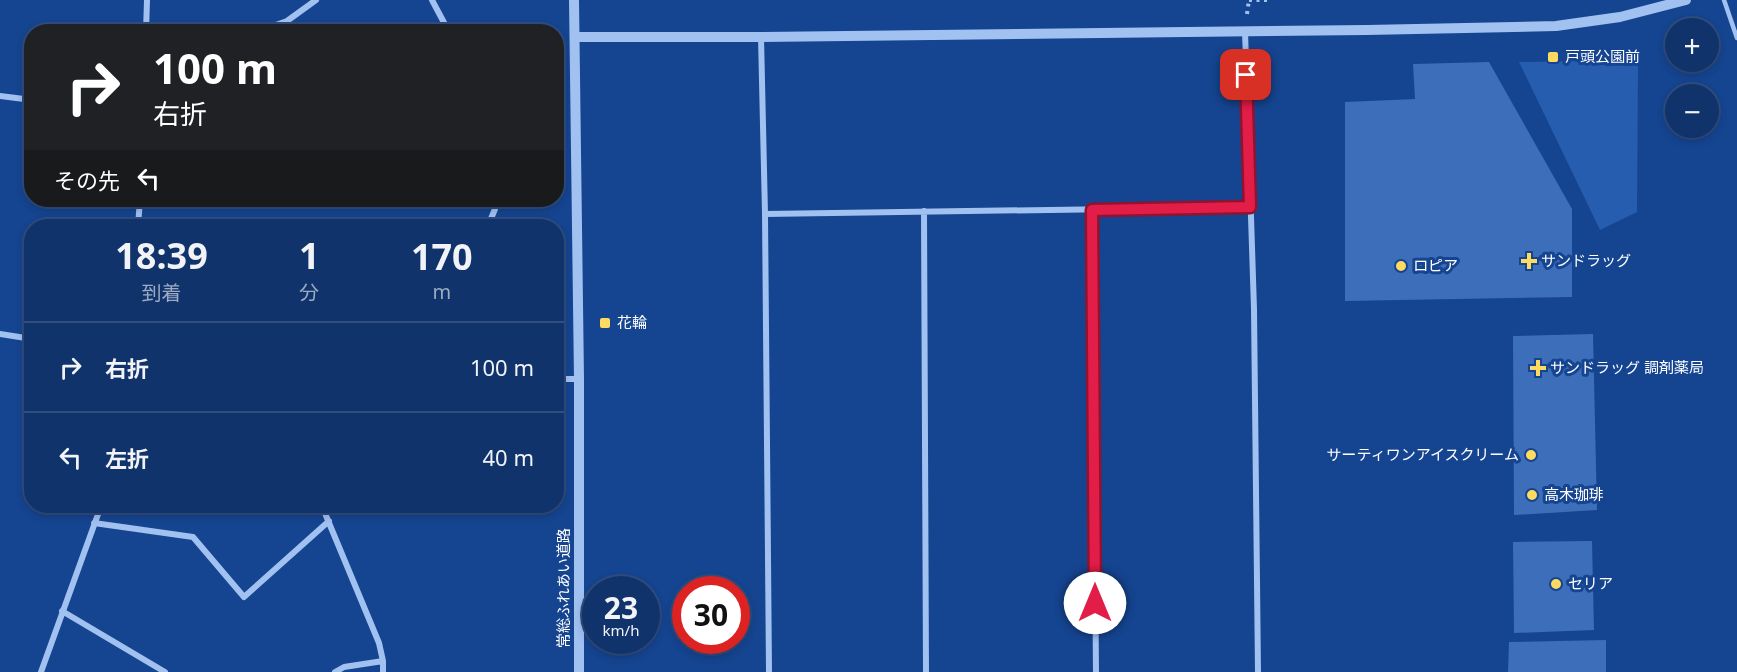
<!DOCTYPE html>
<html lang="ja">
<meta charset="utf-8">
<style>
:root{--surface:#10336c;--page:#1e3f74;--text:#f1f3f6;--muted:#9caac2;--line:#304e7f}
body{margin:0;font-family:"Noto Sans","Noto Sans JP",sans-serif;background:var(--page);color:var(--text);height:100vh;display:flex;flex-direction:column;font-size:22px;white-space:nowrap}
*{box-sizing:border-box;margin:0}
p{font-size:20px;color:var(--muted)}
.icon{flex:none;width:33px;height:33px;fill:none;stroke:currentColor;stroke-width:2;stroke-linecap:round;stroke-linejoin:round}
.map{position:relative;flex:1;overflow:hidden}
.side{position:absolute;left:24px;top:219px;width:540px;height:294px;display:flex;flex-direction:column;background:var(--surface);border-radius:24px;box-shadow:0 3px 9px #0003,0 0 0 2px var(--line)}
.side>*{flex:none}
.top-card{position:absolute;left:24px;top:24px;width:540px;height:183px;border-radius:24px;box-shadow:0 3px 9px #0003,0 0 0 2px var(--line);background:#202124;color:#fff;overflow:hidden}
.tools{position:absolute;left:1665px;top:18px;display:grid;gap:12px}
.tools a{display:grid;place-items:center;width:54px;height:54px;border-radius:50%;background:var(--surface);box-shadow:0 3px 9px #0003,0 0 0 2px var(--line);font-size:30px}
.speed{position:absolute;left:582px;top:576px;display:flex;gap:12px;font-size:30px;font-weight:700;text-align:center}
.speed>*{display:grid;place-content:center;width:78px;height:78px;border-radius:50%;background:var(--surface);box-shadow:0 3px 9px #0003,0 0 0 2px var(--line);line-height:1}
.speed small{font-size:15px;font-weight:400}
.speed .limit{border:9px solid #d22;background:#fff;color:#111}
.pin{position:absolute;display:grid;place-items:center;width:51px;height:51px;color:#fff;margin:-26px;border-radius:12px;box-shadow:0 3px 9px #0006}
.me{position:absolute;width:66px;margin:-33px;rotate:0deg;stroke-linejoin:round;filter:drop-shadow(0 0 4px #0008)}
.turn{display:flex;align-items:center;gap:21px;height:126px;padding:0 30px;font-size:27px}
.turn .icon{width:78px;height:78px;stroke-width:2.5}
.turn b{display:block;font-size:42px;line-height:51px}
.then{display:flex;align-items:center;height:57px;padding:0 30px;background:#0003;gap:12px;font-size:22px}
.eta{display:flex;justify-content:space-evenly;align-items:center;height:102px;text-align:center}
.eta b{font-size:36px;font-weight:700;line-height:42px}
ul{padding:0;list-style:none}
li{display:flex;align-items:center;gap:18px;height:90px;padding:0 30px;border-top:2px solid var(--line)}
li div{flex:1}
li b{display:block;font-size:22px}
li em{font-style:normal}
.map>svg:first-child{display:block}
.green{fill:#275daf}
.building{fill:#3d6eb9}
.lines{fill:none;stroke-linecap:round;stroke-linejoin:round}
.path{stroke:#a1c1f1;stroke-width:4;stroke-dasharray:3 4.5;stroke-linecap:butt}
.service{stroke:#a1c1f1;stroke-width:4.5}
.minor{stroke:#a1c1f1;stroke-width:6}
.tertiary{stroke:#a1c1f1;stroke-width:10}
.route-casing{stroke:#92132f;stroke-width:15}
.route{stroke:#e11d48;stroke-width:10}
.poi-dot{fill:#ffda61;stroke:#154490;stroke-width:2}
.labels{text-anchor:middle;stroke-width:6;stroke-linejoin:round;paint-order:stroke}
.poi-label{font-size:15px;fill:#fff;stroke:#154490;text-anchor:start}
.street-label{font-size:15px;fill:#fff;stroke:#154490}
</style>
<div class="map">
<svg width="1737" height="672" viewBox="0 0 1737 672">
<rect width="100%" height="100%" fill="#154490"/>
<!-- green -->
<path class="green" d="M1638 60 1637 212 1600 230 1519 62Z"/>
<!-- building -->
<path class="building" d="M1489 62 1572 209V297L1345 301V102L1415 99 1413 64Z
M1593 334 1597 510 1514 515 1513 336Z
M1592 541 1594 630 1514 633 1513 542Z
M1606 640V672H1508L1509 642Z"/>
<g class="lines">
<!-- path -->
<path class="path" d="M1249 0H1268
M1247 14 1249 0"/>
<!-- service -->
<path class="service" d="M1724 0 1737 38"/>
<!-- minor -->
<path class="minor" d="M432 0 449 32
M1245 31 1254 309 1258 672
M146 32 147 0
M256 32 287 21 316 0
M761 37 765 214 769 672
M0 96 32 100
M1092 210 1096 672
M924 211 926 672
M765 214 1250 207
M138 226 140 200
M488 226 495 209 496 200
M0 334 32 339
M556 379H579
M322 506 379 643 383 661V672
M94 523 193 537 244 597 329 521
M62 611 165 672
M41 672 101 506
M335 672 344 667 383 661"/>
<!-- tertiary -->
<path class="tertiary" d="M574 0 579 379V672
M575 37H761L1367 30 1556 26 1620 17 1686 0"/>
</g>
<g class="lines">
<!-- route casing -->
<g class="route-casing">
<path id="route" d="M1095 603 1092 210 1250 207 1246 75"/>
</g>
<!-- route -->
<use href="#route" class="route"/>
</g>
<!-- markers -->
<g class="poi-dot">
<rect x="1547" y="51" width="12" height="12" rx="3"/>
<path d="M1526 252h6v6h6v6h-6v6h-6v-6h-6v-6h6z"/>
<circle cx="1401" cy="266" r="6"/>
<rect x="599" y="317" width="12" height="12" rx="3"/>
<path d="M1535 359h6v6h6v6h-6v6h-6v-6h-6v-6h6z"/>
<circle cx="1531" cy="455" r="6"/>
<circle cx="1532" cy="495" r="6"/>
<circle cx="1556" cy="584" r="6"/>
</g>
<g class="labels">
<!-- poi labels -->
<g class="poi-label">
<text x="1565" y="62">戸頭公園前</text>
<text x="1541" y="266">サンドラッグ</text>
<text x="1413" y="271">ロピア</text>
<text x="617" y="328">花輪</text>
<text x="1550" y="373">サンドラッグ 調剤薬局</text>
<text x="1519" y="460" text-anchor="end">サーティワンアイスクリーム</text>
<text x="1544" y="500">高木珈琲</text>
<text x="1568" y="589">セリア</text>
</g>
<!-- street labels -->
<g class="street-label">
<text transform="translate(564 588) rotate(-90)" y="5">常総ふれあい道路</text>
</g>
</g>
</svg>
<div class="tools">
<a>+</a>
<a>−</a>
</div>
<div class="speed"><div>23<small>km/h</small></div><div class="limit">30</div></div>
<div class="pin" style="left:1246px;top:75px;background:#d93025"><svg class="icon" aria-label="arrive" viewBox="0 0 24 24"><path d="M6 21V4h12l-3 4 3 4H6"/></svg></div>
<svg class="me" style="left:1095px;top:603px" viewBox="-20 -20 40 40"><circle r="19" fill="#fff"/><path d="M0-13L10 11 0 6-10 11z" fill="#e11d48"/></svg>
<div class="top-card">
<div class="turn"><svg class="icon" aria-label="right" viewBox="0 0 24 24"><path d="M7 20v-9h11M14 6l5 5-5 5"/></svg><div><b>100 m</b>右折</div></div>
<div class="then">その先<svg class="icon" aria-label="left" viewBox="0 0 24 24"><path d="M17 20v-9H6M10 6l-5 5 5 5"/></svg></div>
</div>
<section class="side">
<div class="eta">
<div><b>18:39</b><p>到着</p></div>
<div><b>1</b><p>分</p></div>
<div><b>170</b><p>m</p></div>
</div>
<ul>
<li><svg class="icon" aria-label="right" viewBox="0 0 24 24"><path d="M7 20v-9h11M14 6l5 5-5 5"/></svg><div><b>右折</b></div><em>100 m</em></li>
<li><svg class="icon" aria-label="left" viewBox="0 0 24 24"><path d="M17 20v-9H6M10 6l-5 5 5 5"/></svg><div><b>左折</b></div><em>40 m</em></li>
</ul>
</section>
</div>
